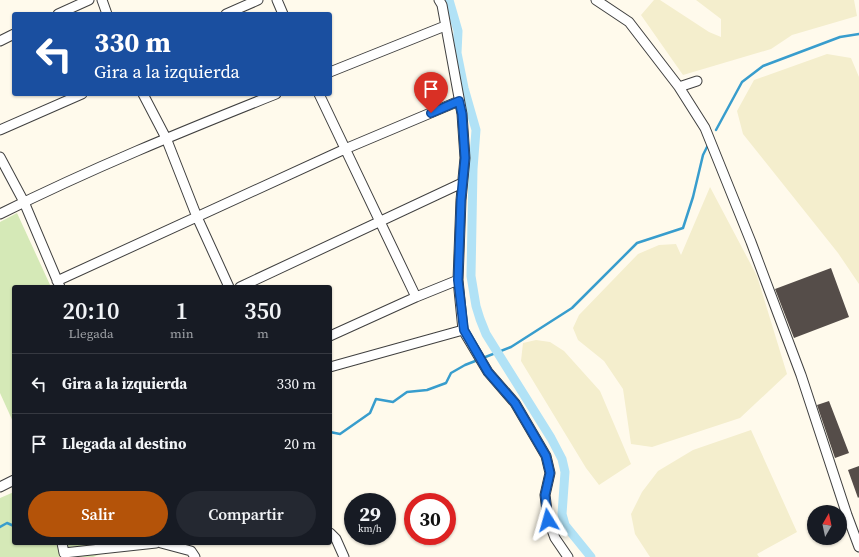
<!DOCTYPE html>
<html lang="es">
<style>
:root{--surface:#171b24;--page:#242831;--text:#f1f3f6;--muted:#9ea1a6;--line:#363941;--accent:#b45309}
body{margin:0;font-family:"Source Serif 4",serif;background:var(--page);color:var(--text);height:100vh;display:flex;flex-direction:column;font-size:15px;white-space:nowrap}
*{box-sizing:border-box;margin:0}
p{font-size:13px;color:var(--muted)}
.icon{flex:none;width:22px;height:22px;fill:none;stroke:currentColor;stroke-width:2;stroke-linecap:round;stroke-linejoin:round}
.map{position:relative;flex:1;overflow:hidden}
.details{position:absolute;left:12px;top:285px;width:320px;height:260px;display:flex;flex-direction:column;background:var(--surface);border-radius:4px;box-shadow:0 1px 3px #0004}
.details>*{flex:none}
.guide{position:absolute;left:12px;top:12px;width:320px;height:84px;border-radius:4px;box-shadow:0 1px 3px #0004;background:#1a4fa0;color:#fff;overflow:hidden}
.needle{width:26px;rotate:9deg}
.buttons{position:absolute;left:807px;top:505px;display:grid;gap:8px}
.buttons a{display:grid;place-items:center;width:40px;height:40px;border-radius:50%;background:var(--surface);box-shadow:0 1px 3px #0004;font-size:20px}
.speed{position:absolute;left:344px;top:493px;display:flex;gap:8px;font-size:20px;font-weight:700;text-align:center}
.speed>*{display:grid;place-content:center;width:52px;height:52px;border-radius:50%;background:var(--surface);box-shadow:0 1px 3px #0004;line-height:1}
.speed small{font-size:10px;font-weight:400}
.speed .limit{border:6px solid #d22;background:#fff;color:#111}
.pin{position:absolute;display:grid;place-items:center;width:34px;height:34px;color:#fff;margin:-41px -17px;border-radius:50% 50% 50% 0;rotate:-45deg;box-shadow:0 0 4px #0007}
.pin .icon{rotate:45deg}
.me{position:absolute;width:44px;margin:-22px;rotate:352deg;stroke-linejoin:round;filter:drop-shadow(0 0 3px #0008)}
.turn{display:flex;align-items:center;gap:14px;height:84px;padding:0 16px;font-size:18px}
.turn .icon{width:52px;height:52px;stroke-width:2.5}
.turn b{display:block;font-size:28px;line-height:34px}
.eta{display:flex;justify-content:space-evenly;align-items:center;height:68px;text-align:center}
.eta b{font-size:24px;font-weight:600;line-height:28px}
.button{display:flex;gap:8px;margin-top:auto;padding:8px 16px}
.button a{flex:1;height:46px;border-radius:24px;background:var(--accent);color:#fff;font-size:16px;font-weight:600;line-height:46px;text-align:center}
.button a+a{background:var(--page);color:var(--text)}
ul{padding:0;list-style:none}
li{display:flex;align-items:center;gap:12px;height:60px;padding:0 16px;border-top:1px solid var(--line)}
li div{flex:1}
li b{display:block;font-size:15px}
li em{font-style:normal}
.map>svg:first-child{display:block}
.farmland{fill:#f4eecd}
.green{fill:#d5e9b7}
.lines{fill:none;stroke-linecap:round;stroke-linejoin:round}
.stream{stroke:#389dcd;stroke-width:2.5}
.canal{stroke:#b1e2f6;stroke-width:9}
.building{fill:#554d49}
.minor-casing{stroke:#404040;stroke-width:11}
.minor{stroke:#fff;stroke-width:9}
.route-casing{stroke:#114b97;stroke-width:10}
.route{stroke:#1a73e8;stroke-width:7}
</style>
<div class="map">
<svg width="859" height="557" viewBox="0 0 859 557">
<rect width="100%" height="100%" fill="#fffaec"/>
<!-- farmland -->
<path class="farmland" d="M654 0H660L709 32 721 37V19L696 0H854L857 16 792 35 771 49 683 75 641 15Z
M827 54 851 58 859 77V284L838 253 743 134 737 111 754 80Z
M710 187 757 276 787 374 740 418 652 447 631 444 623 389 604 361 578 340 573 328 579 315 638 254 659 245 676 244 681 255Z
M536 340 550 342 564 351 600 391 631 464 599 485 586 468 521 361 523 343Z
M751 430 797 532 757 554 759 557H650L635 534 631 514 642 492 658 471 693 450Z"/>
<!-- green -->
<path class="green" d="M17 213 51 287H14V424L0 393V222Z
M14 492V543H130L93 557H0V498Z"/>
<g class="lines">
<!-- stream -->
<path class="stream" d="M716 130 742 82 763 66 840 37 859 34
M330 432 340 434 370 413 376 399 393 402 407 392 427 390 446 383 451 373 465 365 511 347 572 308 637 243 683 228 693 197 703 155 709 143
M0 527 7 523 14 526"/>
<!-- canal -->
<path class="canal" d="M449 0 458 31 457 53 464 88 476 130 473 169 471 276 476 306 480 319 486 334 551 438 562 459 565 472 562 514 565 525 591 557"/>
</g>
<!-- building -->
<path class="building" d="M831 268 849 317 794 338 775 289Z
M829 401 849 453 835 458 817 405Z
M859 466V497L858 498 848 470Z"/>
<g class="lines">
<!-- minor casing -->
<g class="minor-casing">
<path id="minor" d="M102 0 107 14
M277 0 283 14
M439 0 442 5 462 114 465 158 461 200 458 280 463 330 488 372 515 403 546 456 550 473 545 495 548 519 555 538 568 557
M596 0 629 22 679 87 705 128 751 242 801 375 847 515 859 547
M58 14 89 0
M226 14 258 0
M0 41 14 34
M330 72 445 26
M679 87 697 81
M143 94 166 138 197 217 229 287
M319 94 416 297
M0 130 82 94
M0 157 24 202 60 287
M0 214C90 169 183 131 276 94
M57 281 345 149 459 101
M240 287 462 183
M330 336 416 297 458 280
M330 367 463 330
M0 487 14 480
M330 533 336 539 344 557
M62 543 64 553 156 543
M161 543 191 551 195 557"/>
</g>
<!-- minor -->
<use href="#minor" class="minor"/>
</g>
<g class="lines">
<!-- route casing -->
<g class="route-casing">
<path id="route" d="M431 113 459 101 462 114 465 158 461 200 458 280 464 330 488 372 515 403 546 456 550 473 545 495 548 520"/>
</g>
<!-- route -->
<use href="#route" class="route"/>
</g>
</svg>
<div class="buttons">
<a><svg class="needle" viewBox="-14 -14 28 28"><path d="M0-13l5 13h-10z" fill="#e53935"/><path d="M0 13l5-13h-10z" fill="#9ea1a6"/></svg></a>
</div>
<div class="speed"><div>29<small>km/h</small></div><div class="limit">30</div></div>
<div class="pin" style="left:431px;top:113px;background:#d93025"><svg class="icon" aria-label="arrive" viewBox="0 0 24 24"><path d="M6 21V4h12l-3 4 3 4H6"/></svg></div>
<svg class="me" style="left:548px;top:520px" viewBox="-20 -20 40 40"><path d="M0-17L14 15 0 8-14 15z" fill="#1a73e8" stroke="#fff" stroke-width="4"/></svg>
<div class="guide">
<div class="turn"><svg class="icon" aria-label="left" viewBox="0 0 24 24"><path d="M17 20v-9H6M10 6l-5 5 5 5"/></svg><div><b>330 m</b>Gira a la izquierda</div></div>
</div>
<section class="details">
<div class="eta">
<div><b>20:10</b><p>Llegada</p></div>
<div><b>1</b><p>min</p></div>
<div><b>350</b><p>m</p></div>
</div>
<ul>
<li><svg class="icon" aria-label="left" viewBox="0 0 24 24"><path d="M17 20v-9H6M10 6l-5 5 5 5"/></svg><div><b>Gira a la izquierda</b></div><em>330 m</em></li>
<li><svg class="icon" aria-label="arrive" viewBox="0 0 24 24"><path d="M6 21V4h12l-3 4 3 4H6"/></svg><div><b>Llegada al destino</b></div><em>20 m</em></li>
</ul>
<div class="button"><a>Salir</a><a>Compartir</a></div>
</section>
</div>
